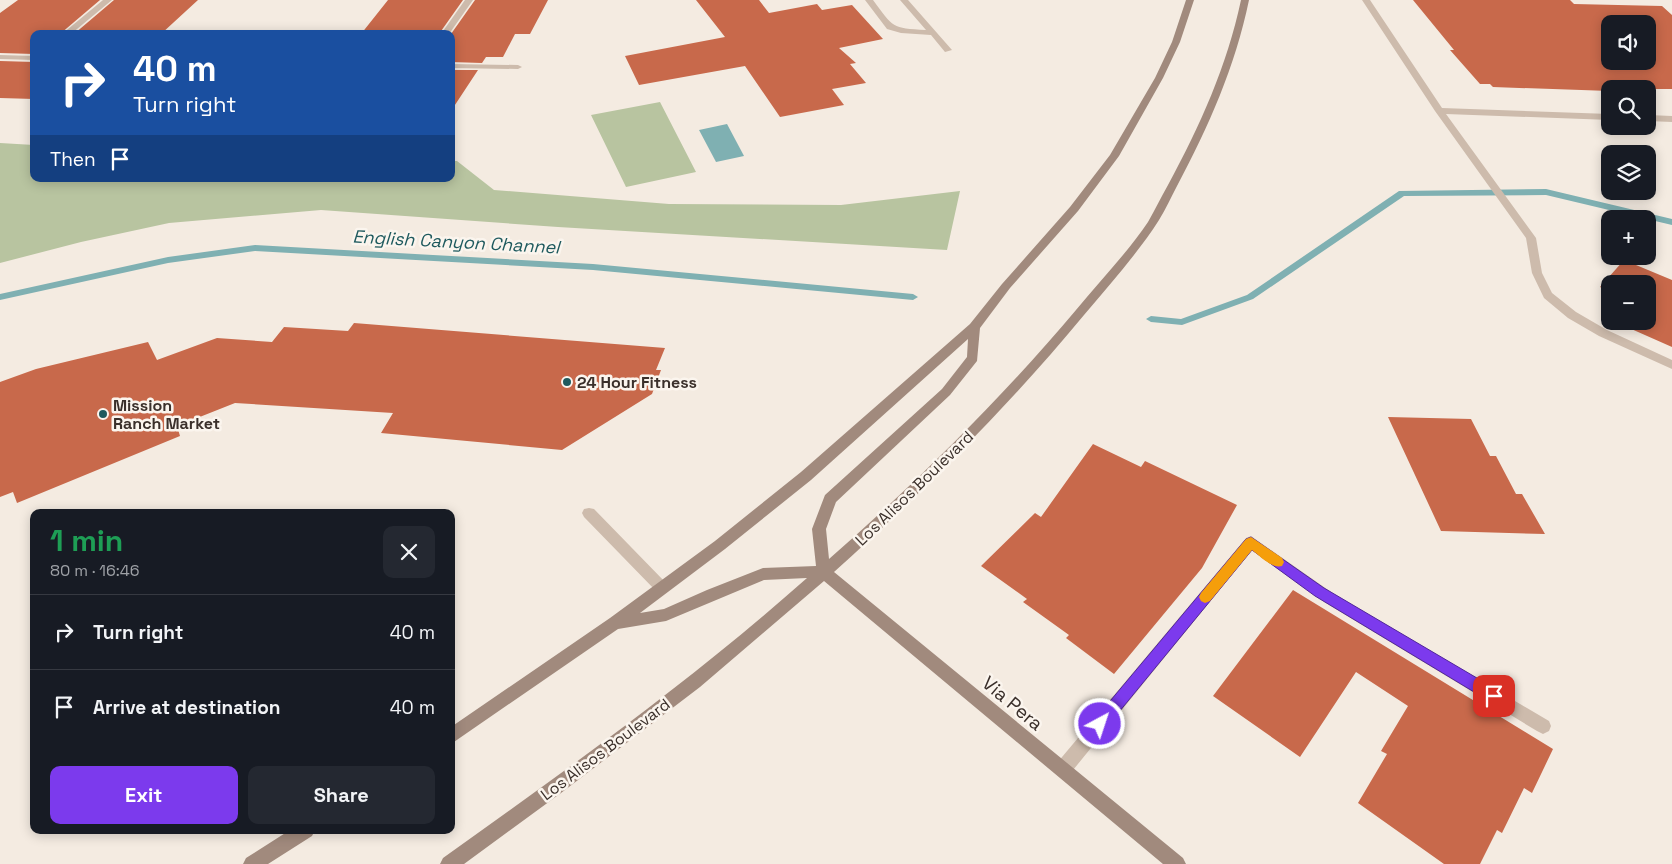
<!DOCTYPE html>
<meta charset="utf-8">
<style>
:root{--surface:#171b24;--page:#242831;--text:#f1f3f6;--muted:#9ea1a6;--line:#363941;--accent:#7c3aed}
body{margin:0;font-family:"Space Grotesk",sans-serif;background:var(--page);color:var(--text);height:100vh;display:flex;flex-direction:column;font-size:19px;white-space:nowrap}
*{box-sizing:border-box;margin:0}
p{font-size:16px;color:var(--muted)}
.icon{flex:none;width:28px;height:28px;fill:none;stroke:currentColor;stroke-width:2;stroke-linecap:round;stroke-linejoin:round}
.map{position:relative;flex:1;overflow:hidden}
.details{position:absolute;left:30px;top:509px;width:425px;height:325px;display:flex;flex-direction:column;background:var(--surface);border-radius:10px;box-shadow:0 2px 12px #0003}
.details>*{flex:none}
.banner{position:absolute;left:30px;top:30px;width:425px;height:152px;border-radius:10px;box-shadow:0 2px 12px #0003;background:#1a4fa0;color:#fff;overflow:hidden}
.fabs{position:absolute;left:1601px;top:15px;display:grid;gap:10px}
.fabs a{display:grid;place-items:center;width:55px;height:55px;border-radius:10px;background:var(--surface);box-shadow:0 2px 12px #0003;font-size:25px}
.pin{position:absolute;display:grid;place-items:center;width:42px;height:42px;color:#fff;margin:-21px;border-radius:10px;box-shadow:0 2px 8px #0006}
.me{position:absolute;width:55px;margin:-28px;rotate:40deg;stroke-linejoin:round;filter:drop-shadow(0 0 4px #0008)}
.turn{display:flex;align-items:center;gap:18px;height:105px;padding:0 20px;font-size:22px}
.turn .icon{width:65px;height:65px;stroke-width:2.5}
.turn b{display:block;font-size:35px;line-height:42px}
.then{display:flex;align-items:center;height:48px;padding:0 20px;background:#0003;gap:10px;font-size:19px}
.round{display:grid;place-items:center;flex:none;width:52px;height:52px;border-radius:10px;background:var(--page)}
.headline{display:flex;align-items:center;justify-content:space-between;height:85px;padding:0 20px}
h1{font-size:30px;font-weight:700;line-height:38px;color:#1e9e55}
.button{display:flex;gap:10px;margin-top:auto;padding:10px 20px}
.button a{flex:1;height:58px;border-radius:10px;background:var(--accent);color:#fff;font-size:20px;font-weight:700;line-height:58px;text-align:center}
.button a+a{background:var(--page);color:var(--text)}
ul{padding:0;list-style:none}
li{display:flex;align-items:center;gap:15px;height:75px;padding:0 20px;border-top:1px solid var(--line)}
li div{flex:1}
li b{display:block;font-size:19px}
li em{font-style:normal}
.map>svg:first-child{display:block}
.green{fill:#b8c4a0}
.water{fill:#7fb0b2}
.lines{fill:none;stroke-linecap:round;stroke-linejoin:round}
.stream{fill:#7fb0b2;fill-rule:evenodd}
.building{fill:#c8694b;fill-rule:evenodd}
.lane{fill:#cdbbac;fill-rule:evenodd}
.secondary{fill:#a18a7d;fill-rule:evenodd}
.route{fill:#7c3aed;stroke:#51269a}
.slow{fill:#f59e0b}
.poi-dot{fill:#1f5a5e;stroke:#fbf5ee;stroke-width:2}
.labels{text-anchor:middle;stroke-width:5;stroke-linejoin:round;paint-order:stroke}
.poi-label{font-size:16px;font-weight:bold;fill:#3b302b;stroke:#fbf5ee;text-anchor:start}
.street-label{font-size:16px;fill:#3b302b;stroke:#fbf5ee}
.water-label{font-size:18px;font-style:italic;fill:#1f5a5e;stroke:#fbf5ee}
.near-street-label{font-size:19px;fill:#3b302b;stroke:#fbf5ee}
</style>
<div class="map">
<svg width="1672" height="864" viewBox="0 0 1672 864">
<rect width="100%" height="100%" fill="#f4ebe1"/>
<!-- green -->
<path class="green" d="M660 102 696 172 626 187 591 115Z
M0 143 34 145V179H451V161H457L494 190 669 204 841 205 960 191 947 250 558 227 321 210 169 223 81 242 0 263Z"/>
<!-- water -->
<path class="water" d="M727 124 744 156 716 162 699 130Z"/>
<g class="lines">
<!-- stream -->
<path class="stream" d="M1546 189 1672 219V225L1546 195 1404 196 1253 299 1182 325 1151 322 1146 319 1151 316 1181 319 1247 295 1399 191Z
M255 245 593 264 913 294 918 297 913 300 593 270 255 251 168 263 0 300V294L168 257Z"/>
</g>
<!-- building -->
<path class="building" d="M18 0H100L60 34H34V54L0 53V13Z
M114 0H198L161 34H74Z
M388 0H463L439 34H361Z
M475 0H548L530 34H515L503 57H486L482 63 451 62V34Z
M696 0H759L769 13 817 4 822 10 852 5 883 39 839 48 856 63 850 64 866 83 832 89 844 105 780 117 745 66 639 85 625 56 725 37Z
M1413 0H1570L1574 4 1662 6 1672 15V89H1610V91L1493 87 1490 84H1480L1450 50H1454ZM1610 24H1648V61H1610Z
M0 61 34 62V99L0 98Z
M451 70H478L451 111Z
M1624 260 1672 280V347L1620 324 1622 321H1648V284H1610V292L1600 287Z
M354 323 665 348 656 370H661L652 394 562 450 381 433 393 413 235 403 177 426 180 436 17 503 13 492 0 497V382L36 369 148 342 157 360 217 338 272 342 284 327 348 331Z
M1388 417 1471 419 1490 456H1496L1516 494H1522L1545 534 1441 531Z
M1093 444 1141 467 1145 461 1237 505 1202 568 1114 674 1066 638 1069 635 1023 602 1027 599 981 566 1035 513 1041 517Z
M1293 590 1553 749 1532 793 1524 788 1502 833 1497 830 1480 864H1444L1358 803 1387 754 1381 751 1408 706 1356 672 1300 757 1213 696Z"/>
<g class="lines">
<!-- lane -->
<path class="lane" d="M103 0H112L71 34H62Z
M465 0H473L449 34H441Z
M865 0H873C894 28 891 28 926 30L900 0H908L952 50 945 52 931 35 901 33 887 29Z
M1362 0H1370L1442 108 1610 114V120L1446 114 1536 238 1542 273 1552 293 1576 312 1607 330 1672 360V369L1599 336 1568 318 1544 298 1532 273 1526 238 1435 111Z
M0 55 34 56V60L0 59Z
M451 64 518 65 522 67 518 69 451 68Z
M1648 115 1672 116V122L1648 121Z
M589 508 594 509 667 584 669 588 667 592 662 594 657 592 584 517 582 513 584 509Z
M1251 536 1334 594 1549 721 1551 726 1549 731 1543 734 1537 731 1324 602 1252 550 1069 775 1063 777 1057 775 1055 769 1057 763 1246 538Z"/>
<!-- secondary -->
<path class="secondary" d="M1186 0H1194L1180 42 1163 78 1119 156 1078 211 1010 288 980 328 977 361 950 395 836 502 826 529 829 559C917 482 1001 399 1076 310 1100 281 1127 253 1148 222 1155 210 1161 197 1168 185 1200 126 1227 66 1241 0H1249C1235 67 1209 126 1177 186 1171 197 1166 209 1159 220 1138 253 1110 284 1084 315 1008 407 923 492 834 572L1183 858 1186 864H1163L824 581 700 687 561 793 464 864H440L443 858C568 769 692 680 807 578L764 580 666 621 618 629 451 744V727L610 618 715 541 801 472 970 324 1002 284 1070 207 1110 155 1155 78 1172 42ZM968 339 967 357 942 389 825 495 812 529 816 566 763 568 707 590 664 609 640 613 725 549 811 480Z
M290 830H315L312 836 268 864H243L246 858Z"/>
</g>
<!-- route -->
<path class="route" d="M1251 537 1324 588 1499 691 1501 696 1499 701 1494 703 1489 701 1315 596 1252 550 1105 729 1100 731 1095 729 1093 724 1095 719 1246 539Z"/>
<!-- slow -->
<path class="slow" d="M1251 537 1282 558 1284 562 1282 566C1272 569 1260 556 1252 550L1210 601 1205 603 1201 601 1199 597 1201 593 1246 539Z"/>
<!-- markers -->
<g class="poi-dot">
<circle cx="567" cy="382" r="5"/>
<circle cx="103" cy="414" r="5"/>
</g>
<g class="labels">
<!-- poi labels -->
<g class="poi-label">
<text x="577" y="388">24 Hour Fitness</text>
<text x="113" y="411">Mission<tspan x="113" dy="18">Ranch Market</tspan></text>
</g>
<!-- street labels -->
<g class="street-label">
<text transform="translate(914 488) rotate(-44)" y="6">Los Alisos Boulevard</text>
<text transform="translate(605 749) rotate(-37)" y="6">Los Alisos Boulevard</text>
</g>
<!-- water labels -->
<g class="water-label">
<text transform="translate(456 242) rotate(3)" y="6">English Canyon Channel</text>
</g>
<!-- near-street labels -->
<g class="near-street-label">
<text transform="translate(1013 703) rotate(40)" y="7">Via Pera</text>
</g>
</g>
</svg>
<div class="fabs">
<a><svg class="icon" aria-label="sound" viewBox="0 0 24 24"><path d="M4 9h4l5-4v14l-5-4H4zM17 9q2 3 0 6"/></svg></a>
<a><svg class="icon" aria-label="search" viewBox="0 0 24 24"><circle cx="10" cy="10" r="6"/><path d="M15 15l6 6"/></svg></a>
<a><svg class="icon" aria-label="layers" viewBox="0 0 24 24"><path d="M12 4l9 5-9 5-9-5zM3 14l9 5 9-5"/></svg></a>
<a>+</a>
<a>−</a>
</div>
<div class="pin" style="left:1494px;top:696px;background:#d93025"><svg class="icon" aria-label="arrive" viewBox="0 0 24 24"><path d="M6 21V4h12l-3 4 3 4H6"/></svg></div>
<svg class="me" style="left:1100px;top:724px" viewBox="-20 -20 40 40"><circle r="17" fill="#7c3aed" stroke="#fff" stroke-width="3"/><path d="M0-11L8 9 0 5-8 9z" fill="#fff"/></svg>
<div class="banner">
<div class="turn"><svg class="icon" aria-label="right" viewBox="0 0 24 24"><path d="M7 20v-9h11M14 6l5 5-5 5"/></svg><div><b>40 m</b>Turn right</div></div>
<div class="then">Then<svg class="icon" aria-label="arrive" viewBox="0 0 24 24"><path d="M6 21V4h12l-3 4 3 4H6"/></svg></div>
</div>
<section class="details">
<div class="headline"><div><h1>1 min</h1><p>80 m · 16:46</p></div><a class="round"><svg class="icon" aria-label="close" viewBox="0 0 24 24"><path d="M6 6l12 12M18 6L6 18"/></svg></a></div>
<ul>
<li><svg class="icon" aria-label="right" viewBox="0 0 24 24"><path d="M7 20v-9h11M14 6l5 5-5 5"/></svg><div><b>Turn right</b></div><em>40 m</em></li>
<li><svg class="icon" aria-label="arrive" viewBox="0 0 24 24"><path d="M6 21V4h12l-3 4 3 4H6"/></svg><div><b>Arrive at destination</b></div><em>40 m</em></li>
</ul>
<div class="button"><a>Exit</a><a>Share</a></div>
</section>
</div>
